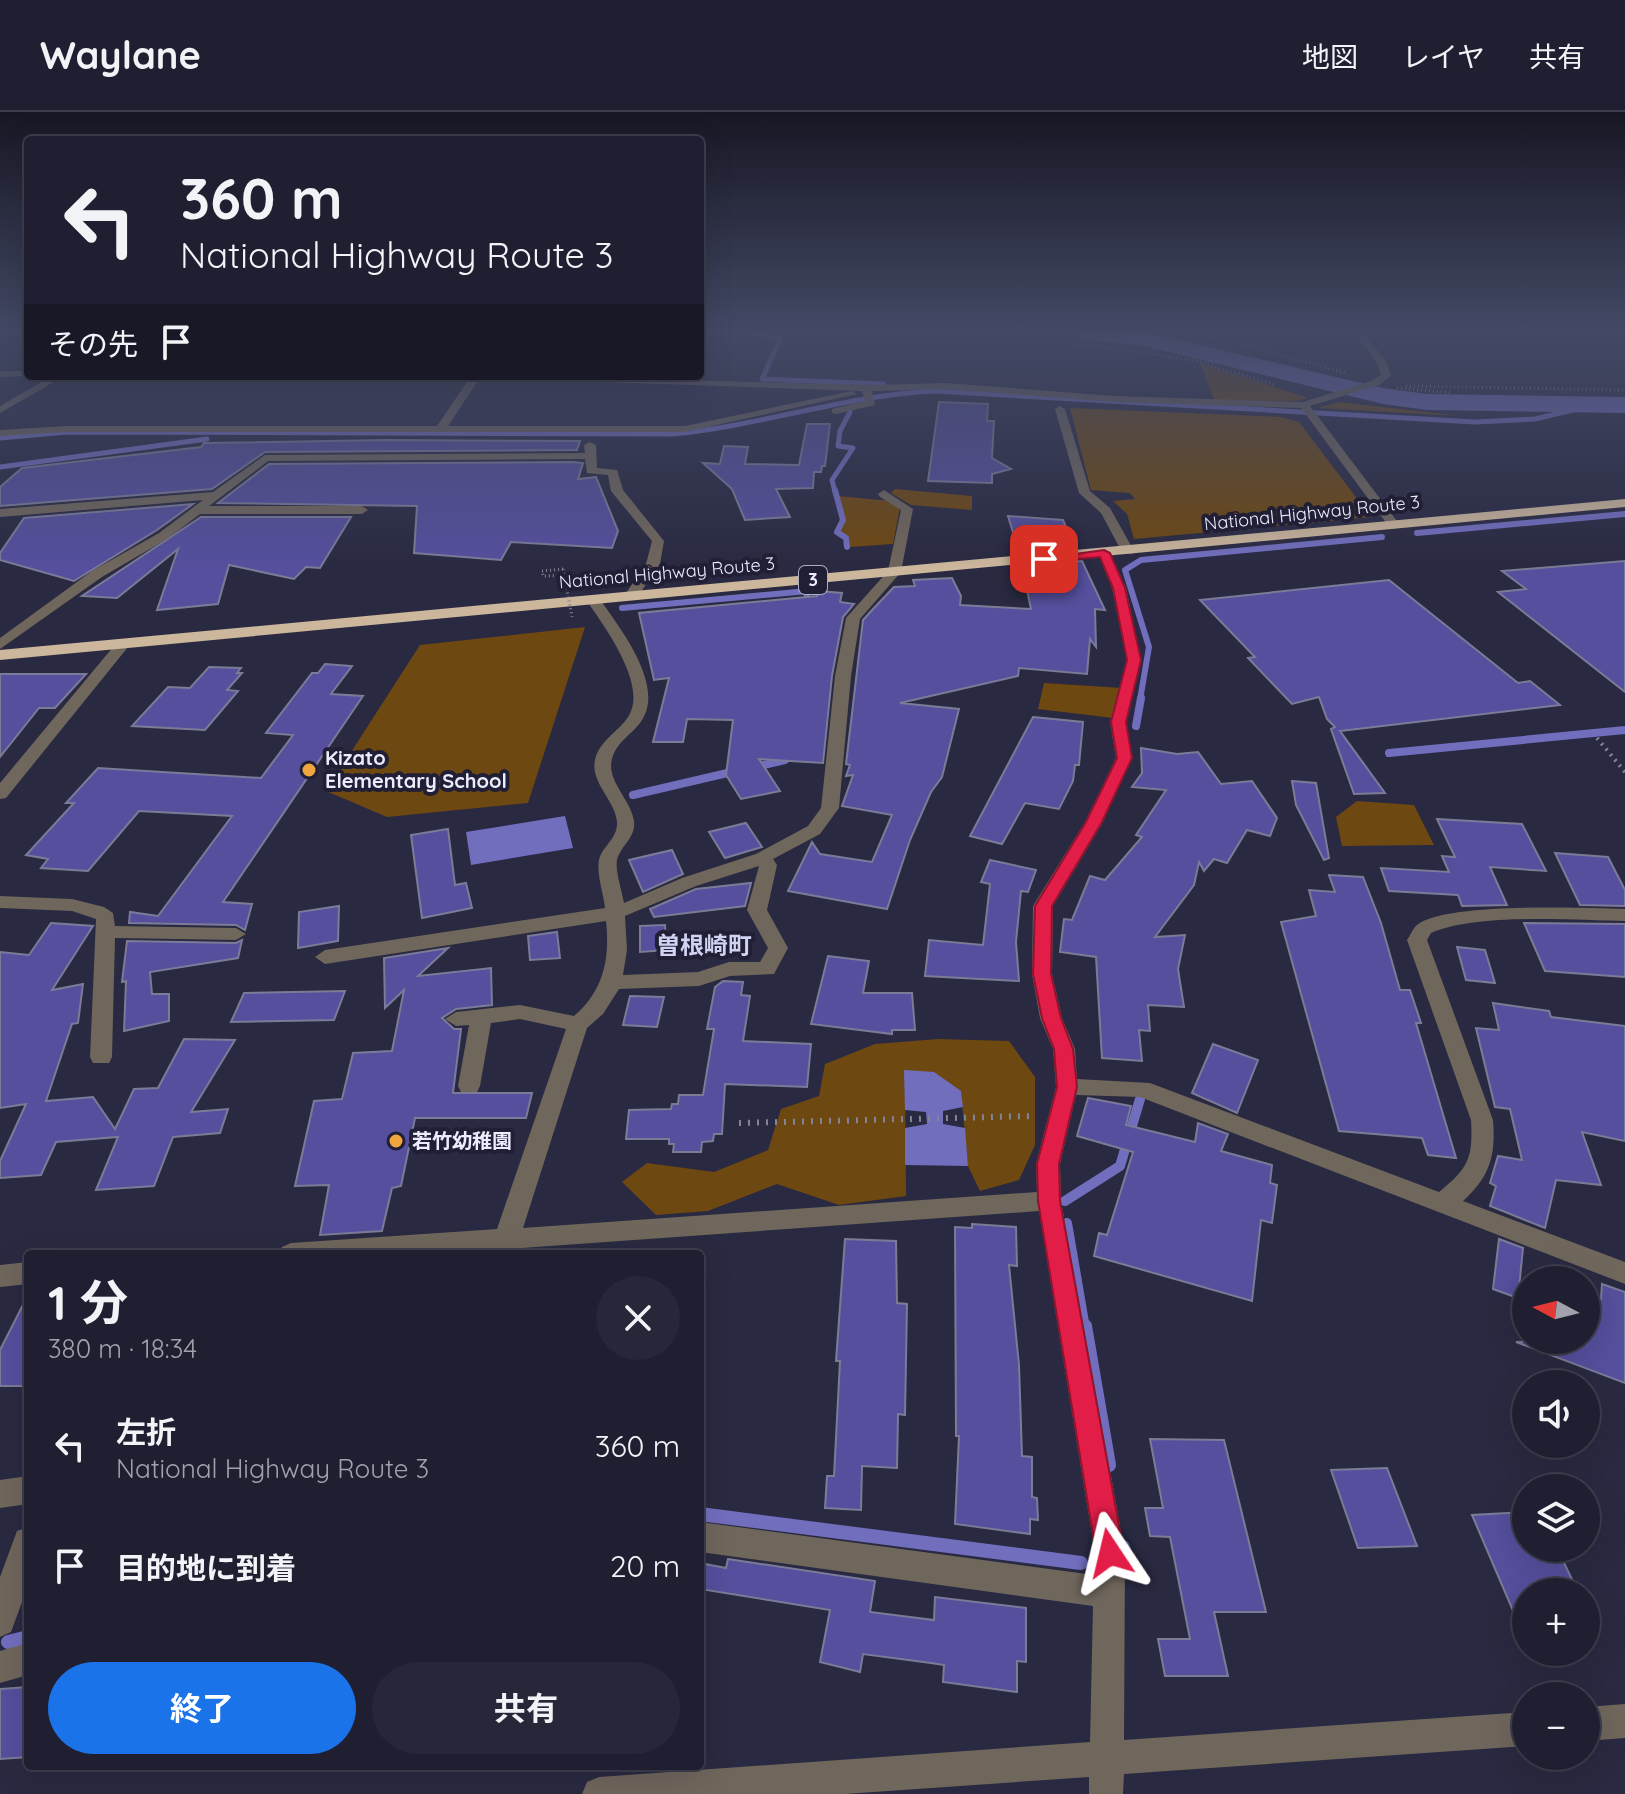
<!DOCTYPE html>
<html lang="ja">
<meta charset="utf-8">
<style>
:root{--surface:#1f1f31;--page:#272739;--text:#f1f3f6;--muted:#a1a2ab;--line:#3c3d4d;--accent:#1a73e8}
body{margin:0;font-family:Quicksand,"Noto Sans JP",sans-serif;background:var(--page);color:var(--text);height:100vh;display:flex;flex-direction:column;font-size:30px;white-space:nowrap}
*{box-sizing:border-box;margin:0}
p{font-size:26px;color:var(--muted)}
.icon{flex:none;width:44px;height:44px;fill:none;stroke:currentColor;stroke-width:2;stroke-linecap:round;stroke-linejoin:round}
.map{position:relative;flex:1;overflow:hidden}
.sheet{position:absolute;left:24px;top:1138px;width:680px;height:520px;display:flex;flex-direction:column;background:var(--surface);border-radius:8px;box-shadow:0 8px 32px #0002,0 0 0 2px var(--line)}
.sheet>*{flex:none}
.top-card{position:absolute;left:24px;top:24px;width:680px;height:244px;border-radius:8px;box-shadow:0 8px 32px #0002,0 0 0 2px var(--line);background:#1f1f31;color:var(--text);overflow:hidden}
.needle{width:52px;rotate:277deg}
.fabs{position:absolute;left:1512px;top:1154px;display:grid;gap:16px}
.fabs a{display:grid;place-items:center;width:88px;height:88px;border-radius:50%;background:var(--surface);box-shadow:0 8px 32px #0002,0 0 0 2px var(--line);font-size:40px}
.pin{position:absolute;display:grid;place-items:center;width:68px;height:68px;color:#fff;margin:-34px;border-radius:16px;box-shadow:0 4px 12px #0006}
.me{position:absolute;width:88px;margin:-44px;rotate:350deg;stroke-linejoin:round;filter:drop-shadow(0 0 6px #0008)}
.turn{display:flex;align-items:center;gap:28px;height:168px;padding:0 24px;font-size:36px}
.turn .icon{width:104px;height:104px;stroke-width:2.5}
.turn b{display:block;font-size:56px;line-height:68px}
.then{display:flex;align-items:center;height:76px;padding:0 24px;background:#0003;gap:16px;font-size:30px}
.round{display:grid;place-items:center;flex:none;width:84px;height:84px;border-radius:42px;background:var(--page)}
.overview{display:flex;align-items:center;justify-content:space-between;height:136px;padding:0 24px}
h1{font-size:48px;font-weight:700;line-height:60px}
.action{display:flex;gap:16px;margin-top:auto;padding:16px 24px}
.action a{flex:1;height:92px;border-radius:48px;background:var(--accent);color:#fff;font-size:32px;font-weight:700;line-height:92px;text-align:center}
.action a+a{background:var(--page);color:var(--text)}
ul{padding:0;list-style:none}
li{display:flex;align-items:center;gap:24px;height:120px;padding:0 24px}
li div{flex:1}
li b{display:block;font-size:30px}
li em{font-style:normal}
header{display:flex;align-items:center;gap:48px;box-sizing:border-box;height:112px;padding:0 40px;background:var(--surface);border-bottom:2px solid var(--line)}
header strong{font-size:38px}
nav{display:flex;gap:44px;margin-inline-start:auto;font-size:28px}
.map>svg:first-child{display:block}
.green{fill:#6e4811}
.water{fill:#726ebe}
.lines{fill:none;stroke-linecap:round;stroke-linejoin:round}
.stream-far4{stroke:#726ebe;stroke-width:5}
.stream-far3{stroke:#726ebe;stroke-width:6}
.stream-far2{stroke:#726ebe;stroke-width:8}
.stream-far1{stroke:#726ebe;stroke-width:10}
.stream{stroke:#726ebe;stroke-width:14}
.river{fill:#726ebe;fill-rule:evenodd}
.building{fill:#554f9d;stroke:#7b7b98;stroke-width:2}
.path-far2{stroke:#838498;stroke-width:3;stroke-dasharray:1 3;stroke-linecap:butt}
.path-far1{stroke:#838498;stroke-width:4;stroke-dasharray:2 5;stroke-linecap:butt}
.path{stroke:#838498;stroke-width:6;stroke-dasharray:2 7;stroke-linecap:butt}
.minor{fill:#6f665c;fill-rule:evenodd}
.highway{fill:#ccb69c;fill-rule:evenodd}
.path-bridge{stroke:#838498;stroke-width:3;stroke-dasharray:1 3;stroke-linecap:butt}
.route{fill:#e11d48;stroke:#92132f;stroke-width:2}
.poi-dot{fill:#f0a63f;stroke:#201f36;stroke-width:3}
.labels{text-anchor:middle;stroke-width:8;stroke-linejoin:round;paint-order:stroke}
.far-street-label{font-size:18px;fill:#ebecfc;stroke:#201f36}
.shield{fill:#201f36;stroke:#aeaec1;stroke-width:2}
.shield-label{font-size:18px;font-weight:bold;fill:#ebecfc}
.poi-label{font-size:20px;font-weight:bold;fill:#ebecfc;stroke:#201f36;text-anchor:start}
.quarter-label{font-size:24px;font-weight:bold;fill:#d1d2f2;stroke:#201f36}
</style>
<header>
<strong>Waylane</strong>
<nav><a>地図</a><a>レイヤ</a><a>共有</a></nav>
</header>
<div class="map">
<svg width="1625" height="1682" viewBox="0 0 1625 1682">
<rect width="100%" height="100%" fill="#292941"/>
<!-- green -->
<path class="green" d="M1200 251 1308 286 1295 289 1214 288Z
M1339 290 1460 304 1317 296Z
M1070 296 1281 305 1299 310 1371 405 1134 427 1127 402 1113 389 1135 387 1130 381 1091 378Z
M895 377 972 384V398L911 393 891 381Z
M838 384 891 389 900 395 893 432 849 435 848 426 839 420 846 408Z
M585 515 528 691 387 705 326 679 420 533Z
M1044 571 1122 576 1113 606 1038 597Z
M1357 689 1414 693 1434 733 1342 734 1336 705Z
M938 927 1009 929 1035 965V1033L1019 1068 980 1079 968 1054 961 979 905 958 906 1084 839 1093 777 1072 708 1099 656 1103 622 1070 647 1051 714 1060 768 1038 781 997 819 984 825 952 875 932Z"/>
<!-- water -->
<path class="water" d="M565 704 573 736 471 753 466 720Z
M904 958 934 960 961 979 963 995 943 999V1012L965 1016 968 1054 905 1053V1016L927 1012 926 1000 905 998Z"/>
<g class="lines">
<!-- stream-far4 -->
<path class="stream-far4" d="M752 220 780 227 762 267 884 272
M0 326 67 320 672 322C761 314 845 283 935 279L1475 310 1535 307 1594 293
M0 355 207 327
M835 380 832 368 853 336 838 334 840 319 850 300"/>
<!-- stream-far3 -->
<path class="stream-far3" d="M835 378 843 408 837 420 846 426 847 435
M1417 421 1625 402
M622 496 808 479 804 496
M1140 588 1149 535 1125 458 1141 448 1382 425"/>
<!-- stream-far2 -->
<path class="stream-far2" d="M1136 614 1141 586
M1389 641 1625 618
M751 656 785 648 786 642
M633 683 736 659"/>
<!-- stream-far1 -->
<path class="stream-far1" d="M1065 1089 1120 1054 1140 987
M1067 1111 1085 1216"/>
<!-- stream -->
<path class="stream" d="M1085 1214 1109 1353
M700 1402 1081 1451
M1123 1435 1127 1455
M8 1530 28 1525"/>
<!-- river -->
<path class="river" d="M1071 220 1149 221 1383 276 1427 282 1625 285V301L1427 298 1383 292 1149 235 1083 227Z"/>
</g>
<!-- building -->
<path class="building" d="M939 290 988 292 987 309H994L992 346 1011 357 992 362V371L928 369Z
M807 312H830L825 354H822L821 360H814L813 376 776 377 790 405 745 408 732 377 703 351 720 352 724 334 748 335 745 352 799 353Z
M387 328 580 329 577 338 265 340 212 377 0 394V375L22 356 201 335 204 331Z
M573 350 583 351 578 367 596 365 618 419 612 436 511 430 501 448 414 441 417 394 218 391 269 352Z
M193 392 157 418 74 469 0 448V441L24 406Z
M1008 404 1063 408 1075 435 1019 440Z
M201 405H351L320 456 306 455 294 467 229 453 218 492 157 498 178 437 117 486 82 484Z
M1082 449 1105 498 1095 497 1096 535 1090 527 1087 562 1019 556 1018 564 900 591 959 597 942 665 931 680 910 728 887 797 788 779 812 730 820 742 872 750 892 703 842 694 853 663 846 664 850 653 846 652 863 508 874 496 894 475 915 474 913 468 952 466 961 484 960 493 1031 497 1022 455Z
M1625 449V580L1498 480 1526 477 1502 459Z
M1389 468 1518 571 1530 569 1560 593 1340 619 1385 681 1354 682 1331 617 1335 615 1327 607 1319 585 1292 592 1248 546 1255 545 1200 488Z
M818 479 842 481 840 490 854 492 843 505 832 564 823 651 759 647 780 679 741 687 726 663 733 608 687 607 683 630H653L669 566 654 568 639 501 817 484Z
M325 552 352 554 331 582 363 584 223 790 252 792 245 818 236 813 129 811 130 800 158 804 232 704 139 699 88 759 41 756 48 747 26 743 74 691H66L98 656 261 666 293 623 266 621 312 561H318Z
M209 555 241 556 237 561H242L227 578 238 579 205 618 132 614 168 575 190 576Z
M0 562H86L55 596H39L0 645Z
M1033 605 1083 610 1079 653H1075L1073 669 1059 697 1025 691 1002 732 970 724Z
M1141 636 1177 642 1198 640 1221 672 1252 669 1277 706 1270 724 1247 718 1227 751 1214 747 1204 759 1199 750 1194 773 1155 825 1185 823 1178 857 1184 895 1148 893 1150 919 1139 918 1142 949 1102 946 1096 845 1060 840 1064 807 1072 808 1090 764 1105 768 1142 725 1136 723 1166 678 1132 675 1142 661Z
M1292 669 1316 671 1329 746 1324 748 1296 693Z
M1437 707 1522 712 1546 759 1490 755 1507 793 1462 794 1458 783 1389 779 1381 756 1449 760 1442 744 1455 745Z
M746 711 762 735 725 746 709 720Z
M448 717 455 773 466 771 472 796 422 806 411 723Z
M672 738 683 762 643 780 629 748Z
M1555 741 1608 745 1625 778V794L1580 793Z
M990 748 1036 758 1028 780 1021 779 1016 830 1019 869 925 864 929 828 983 833 990 772 981 770Z
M1329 763 1363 765 1381 811 1400 878H1410L1421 911H1416L1456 1046 1428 1043 1422 1026 1339 1019 1281 810 1316 804 1309 778 1335 780Z
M751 771 745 794 654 805 650 797 696 777Z
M339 794 338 829 298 836 299 800Z
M51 811 93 814 52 878 83 872 78 911 72 912 46 989 93 985 115 1017 134 977 158 976 184 927 235 928 191 1000 228 997 220 1021 173 1025 154 1074 96 1078 118 1025 56 1030 41 1063 0 1066V1049L26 992 0 996V840L29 843Z
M1524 811 1625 812V865L1545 859Z
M665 813 666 838 640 840V814Z
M557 820 560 846 530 848 528 824Z
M242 828 238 846 150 860 152 882H169V909L124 919 126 869 122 870 127 829 236 831Z
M1457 835 1485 838 1495 871 1466 868Z
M448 836 418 864 491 856 492 893 456 897 442 906 454 917H461L453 981H532L526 1006H415L401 1074 392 1076 382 1119 320 1123 329 1073 295 1074 314 989 342 987 353 941 392 939 404 878 385 896 384 846Z
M828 844 869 849 863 881H912L915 918H892V922L811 912Z
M723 869 743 870 741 883 750 884 743 929 811 932 807 975 725 972 722 1022H714L713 1029 702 1030 701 1040H673L674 1032H669V1027H626L629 998 671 997 672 992H678L679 983H703L714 917H707L715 875Z
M345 879 334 908 231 910 244 881Z
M630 884 664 885 657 915 623 913Z
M1493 891 1549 899 1551 905 1625 914V1029L1582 1020 1601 1073 1556 1068 1545 1116 1490 1094 1496 1074 1490 1071 1498 1044 1522 1048 1510 997 1495 995 1476 916 1499 918Z
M1213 932 1258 948 1237 1001 1192 981Z
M1088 986 1131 994 1126 1013 1195 1030 1198 1011 1228 1022 1221 1039 1272 1053 1270 1071 1277 1073 1272 1111 1261 1108 1252 1189 1094 1144 1099 1121 1107 1123 1133 1040 1077 1024Z
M972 1112 1016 1115 1017 1154 1009 1153 1019 1253 1022 1344 1032 1345V1385L1037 1386 1038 1408 1030 1407V1422L955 1412 959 1324H956L955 1115 972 1116Z
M845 1127 896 1129 897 1191 907 1192 905 1303 898 1302 897 1356 862 1354 861 1398 825 1396 827 1364H834L840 1249H836Z
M1499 1127 1523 1136 1518 1186 1493 1177Z
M1602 1172 1625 1180V1271L1516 1230 1586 1228V1181L1601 1187Z
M28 1183V1274H0V1238Z
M1150 1327 1224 1328 1266 1500H1214L1228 1564H1165L1158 1527H1190L1170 1425 1150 1424 1145 1396H1163Z
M1387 1356 1417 1434 1358 1436 1331 1358Z
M1526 1400V1436H1557L1578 1480H1526V1529L1472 1403Z
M728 1447 875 1469 870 1500 934 1508 935 1485 1026 1496V1550L1017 1549V1580L943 1570 944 1553 931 1551 863 1542 860 1560 820 1550 830 1498 700 1477V1451L726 1456Z
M28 1575V1645L0 1647V1577Z"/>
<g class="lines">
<!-- path-far2 -->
<path class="path-far2" d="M782 220 820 224 1012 226 1089 233 1198 249 1275 273
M1181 220 1236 230 1345 261
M1406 274 1625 278
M1397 276 1452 281
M563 457 542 459 543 464 581 463"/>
<!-- path-far1 -->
<path class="path-far1" d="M1597 626 1625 660"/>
<!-- path -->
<path class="path" d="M739 1011 1034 1004"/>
<!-- minor -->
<path class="minor" d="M1354 220H1363L1387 251 1391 264 1379 273 1310 294 1400 413 1394 417 1390 416 1301 296 1114 290 945 277 872 279 875 293 836 302 832 301V297L865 289 862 279 514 267 509 264 873 273 945 271 1114 284 1303 290 1371 269 1381 263 1377 251Z
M0 259H28V264H32L0 265Z
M52 264H64L0 301V294Z
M471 264H481L448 314H685L852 279 857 282 685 320H67L0 324V318L67 314H437Z
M1060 294 1065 297 1090 379 1110 396 1134 439 1133 442H1123L1101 401 1079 381 1055 297Z
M590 330 596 333 597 356 617 358 623 378 664 429 660 452 636 487 624 484 646 452 652 429 611 379 608 363 587 361 585 347 268 349 209 394H362L368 398 362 402H200L167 427 102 465 0 537V526L92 459 159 421 203 388 0 405V397L213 380 265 343 585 341 584 333Z
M884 378 913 397 901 460 860 507 851 564 839 696 820 722 773 747 777 753 767 798 788 836 774 862 730 864 699 874 619 877 603 902 587 916 523 1116 1037 1080 1036 1052 1056 975 1053 937 1040 906 1032 862 1033 794 1085 710 1116 646 1110 610 1127 548 1112 476 1098 441 1109 438 1126 476 1141 548 1126 610 1132 646 1103 710 1053 794 1052 862 1062 906 1075 937 1077 967 1150 971 1439 1080C1469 1056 1473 1046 1471 1008L1407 828C1410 824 1413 816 1417 813 1445 790 1586 796 1625 797V809C1572 808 1478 801 1431 821L1427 828 1493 1008C1496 1043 1490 1065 1463 1089L1625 1150V1172L1140 985 1076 983 1060 1052 1061 1089 1125 1441 1124 1628 1526 1600V1634L1124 1662 1123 1682H1089V1665L845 1682H582L587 1670 599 1665 1090 1630 1093 1494 700 1440V1410L1094 1463 1095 1441 1039 1099 439 1142H278L282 1135 291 1131 497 1117 566 917 520 907 491 911 480 974 477 980H461L458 974 469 913 456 914 445 907 456 900 520 893 574 904C604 879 610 846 606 809L325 852 315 845 325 838 605 796C604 783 596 761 599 748 602 734 618 727 617 710 615 688 590 671 595 648 599 629 618 620 628 605 649 574 604 514 587 489L589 486H599C619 515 665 572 642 608 634 621 616 630 612 647 606 669 631 687 634 709 636 726 621 733 617 748 615 759 622 779 624 791L682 766 756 742 808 714 821 696 835 564 846 506 888 459 901 398 880 385 878 382ZM759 754 747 798 768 836 760 850H729L698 860 623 863 627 838 625 804 696 774Z
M123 528 130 532 128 535 6 686 0 687V671L118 529Z
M0 784 72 787 104 795 113 801 115 814 236 816 246 822 236 828 115 826 112 945 109 951H93L90 945 96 807 72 799 0 796Z
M28 1150V1172L0 1175V1153Z
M28 1364V1392L0 1396V1368Z
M28 1415V1474L11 1520 0 1525V1465L17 1419Z
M28 1531V1563L0 1571V1539Z
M1625 1592V1626L1586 1629V1595Z"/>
<!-- highway -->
<path class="highway" d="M1625 387V395L0 548V538Z"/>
<!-- path-bridge -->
<path class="path-bridge" d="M563 457 572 505"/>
</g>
<!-- sky -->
<linearGradient id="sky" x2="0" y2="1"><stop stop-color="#171724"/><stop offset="0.48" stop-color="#434965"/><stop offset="1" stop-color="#434965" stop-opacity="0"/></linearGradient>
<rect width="1625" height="456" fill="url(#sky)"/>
<!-- route -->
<path class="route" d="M1104 438 1110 441 1125 476 1141 548 1126 610 1132 646 1102 710 1052 794 1051 862 1061 906 1073 937 1077 975 1059 1052 1060 1089 1124 1441 1120 1451 1110 1455 1100 1451 1096 1441 1038 1089 1037 1052 1057 975 1054 937 1042 906 1033 862 1035 794 1086 710 1117 646 1111 610 1127 548 1113 476 1100 445 1044 450 1038 447Z"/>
<!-- markers -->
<g class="poi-dot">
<circle cx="309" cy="658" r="8"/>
<circle cx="396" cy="1029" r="8"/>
</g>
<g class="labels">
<!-- far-street labels -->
<g class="far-street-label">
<text transform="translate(1312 401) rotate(-6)" y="6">National Highway Route 3</text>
<text transform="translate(667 461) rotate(-5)" y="6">National Highway Route 3</text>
</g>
<!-- shield labels -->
<rect class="shield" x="799" y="454" width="28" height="28" rx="6"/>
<g class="shield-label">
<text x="813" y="474">3</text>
</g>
<!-- poi labels -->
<g class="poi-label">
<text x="325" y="653">Kizato<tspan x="325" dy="23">Elementary School</tspan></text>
<text x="412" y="1036">若竹幼稚園</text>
</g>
<!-- quarter labels -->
<g class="quarter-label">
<text x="704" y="842">曽根崎町</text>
</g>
</g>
</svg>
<div class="fabs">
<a><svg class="needle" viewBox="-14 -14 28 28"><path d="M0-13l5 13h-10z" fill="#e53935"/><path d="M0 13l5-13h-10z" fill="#a1a2ab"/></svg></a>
<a><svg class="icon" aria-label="sound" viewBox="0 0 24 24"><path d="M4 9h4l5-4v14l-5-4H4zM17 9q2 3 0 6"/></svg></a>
<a><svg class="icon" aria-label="layers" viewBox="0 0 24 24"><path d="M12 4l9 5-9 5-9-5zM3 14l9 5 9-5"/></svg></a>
<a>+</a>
<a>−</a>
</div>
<div class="pin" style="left:1044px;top:447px;background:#d93025"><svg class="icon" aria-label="arrive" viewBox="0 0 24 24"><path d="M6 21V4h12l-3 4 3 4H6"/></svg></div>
<svg class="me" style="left:1110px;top:1441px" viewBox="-20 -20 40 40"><path d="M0-17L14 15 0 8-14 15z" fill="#e11d48" stroke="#fff" stroke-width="4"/></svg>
<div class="top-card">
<div class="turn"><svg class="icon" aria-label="left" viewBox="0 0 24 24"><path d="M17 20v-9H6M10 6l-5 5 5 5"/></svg><div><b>360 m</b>National Highway Route 3</div></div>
<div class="then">その先<svg class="icon" aria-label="arrive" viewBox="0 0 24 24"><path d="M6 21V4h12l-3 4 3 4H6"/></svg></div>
</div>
<section class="sheet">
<div class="overview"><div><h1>1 分</h1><p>380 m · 18:34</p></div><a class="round"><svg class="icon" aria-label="close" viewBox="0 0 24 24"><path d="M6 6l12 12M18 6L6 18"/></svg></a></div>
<ul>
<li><svg class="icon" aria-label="left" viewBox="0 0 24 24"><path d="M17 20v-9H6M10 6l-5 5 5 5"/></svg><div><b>左折</b><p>National Highway Route 3</p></div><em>360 m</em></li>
<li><svg class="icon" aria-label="arrive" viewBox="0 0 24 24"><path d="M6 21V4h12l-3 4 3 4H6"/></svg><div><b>目的地に到着</b></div><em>20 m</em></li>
</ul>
<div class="action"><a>終了</a><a>共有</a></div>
</section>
</div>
